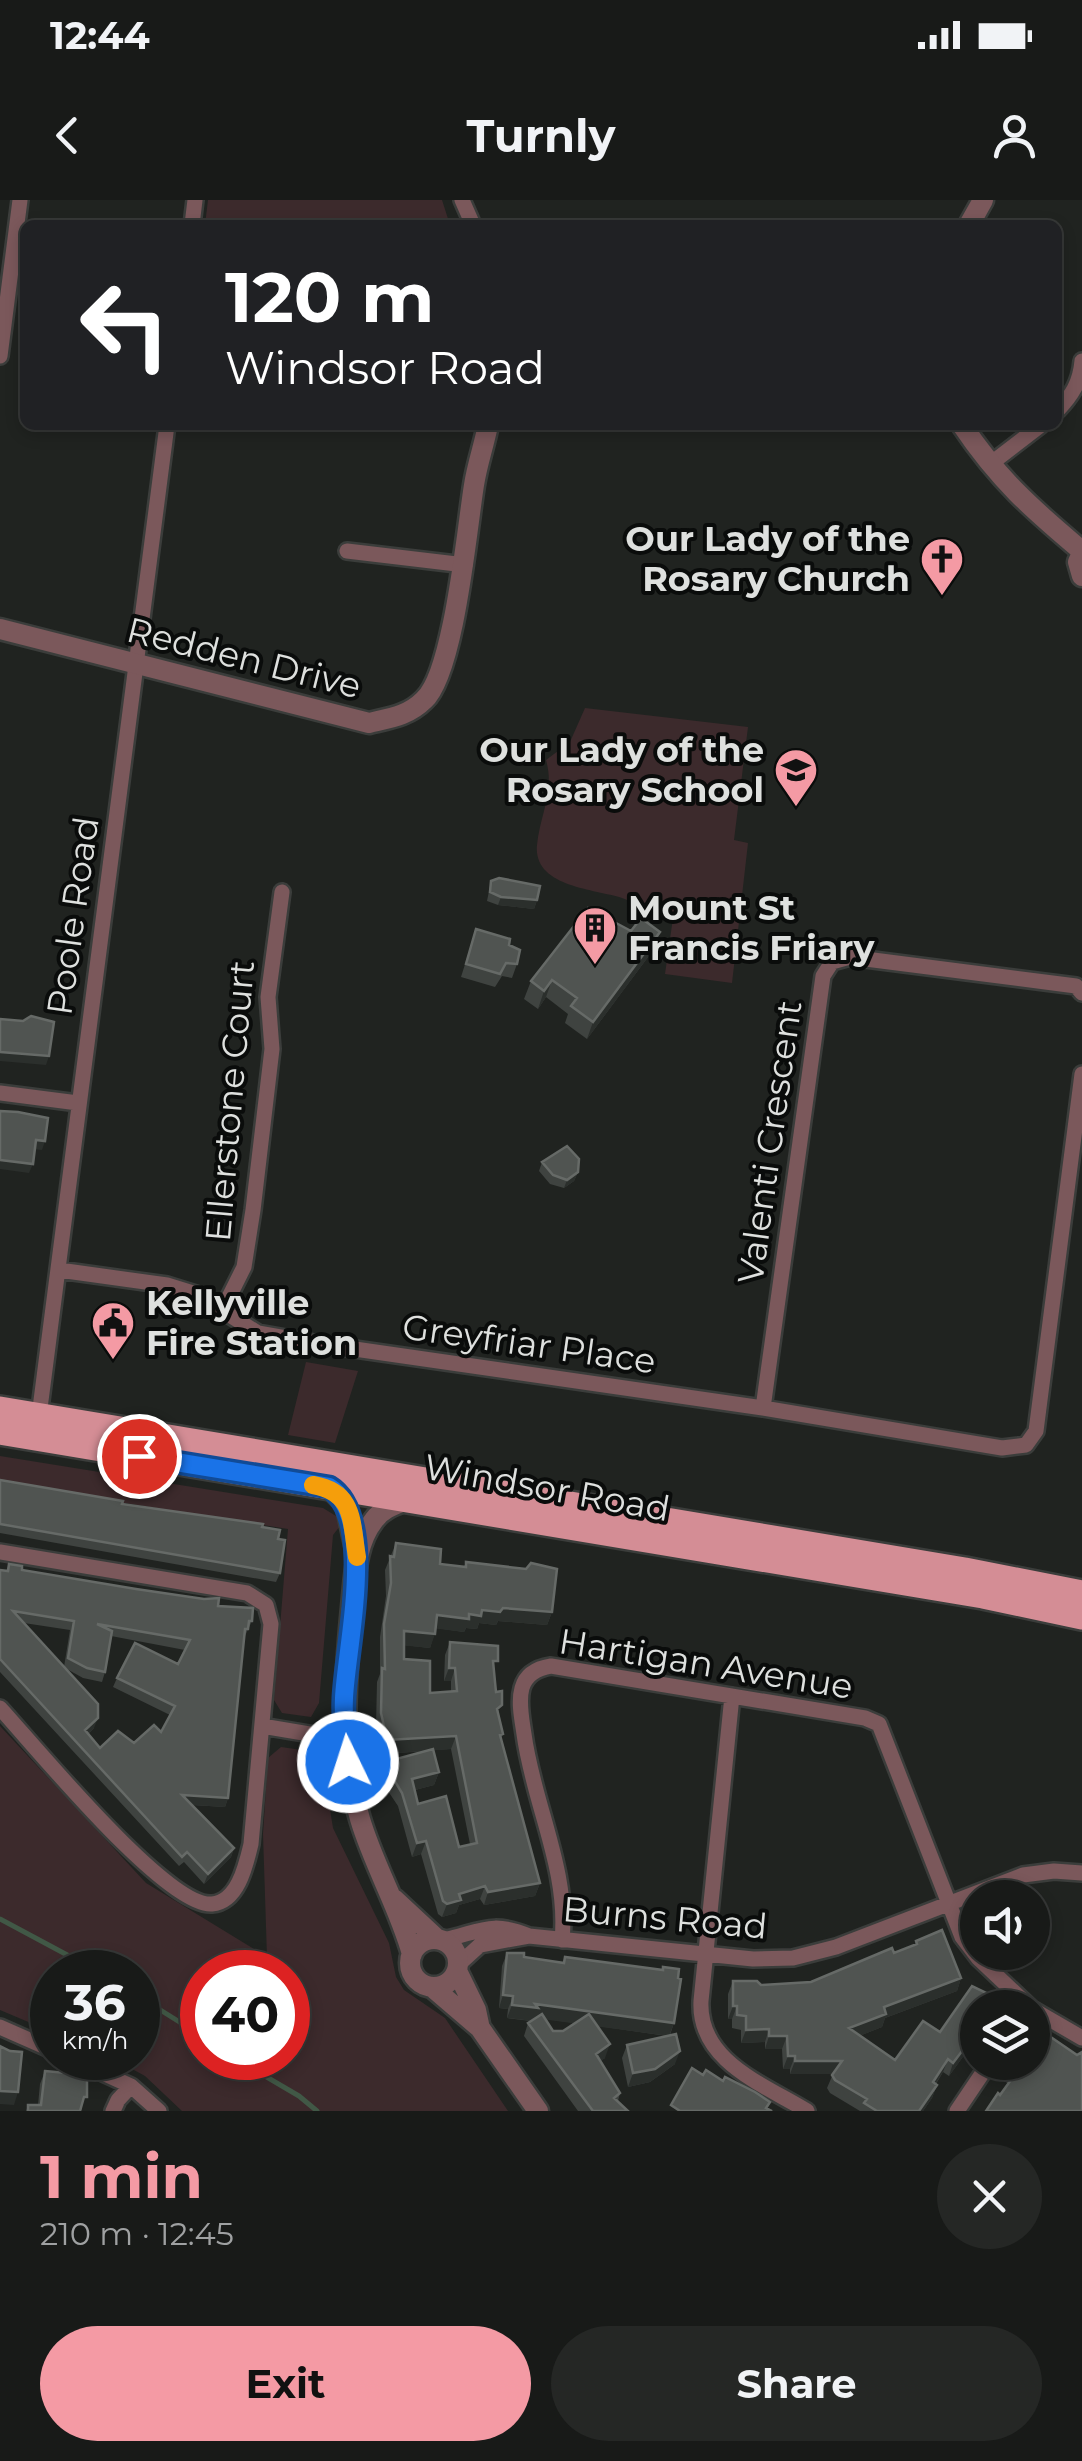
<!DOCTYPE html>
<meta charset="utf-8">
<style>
:root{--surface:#181a18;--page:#252725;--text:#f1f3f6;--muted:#9fa1a2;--line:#363837;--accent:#f49aa4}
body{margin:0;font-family:Montserrat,sans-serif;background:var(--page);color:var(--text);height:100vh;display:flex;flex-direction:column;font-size:38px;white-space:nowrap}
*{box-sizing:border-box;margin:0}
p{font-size:32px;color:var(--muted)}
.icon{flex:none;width:55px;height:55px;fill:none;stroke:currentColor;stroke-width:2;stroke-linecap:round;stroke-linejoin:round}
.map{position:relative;height:1911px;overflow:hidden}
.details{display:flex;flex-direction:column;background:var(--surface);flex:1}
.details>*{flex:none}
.guide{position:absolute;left:20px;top:20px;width:1042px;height:210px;border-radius:15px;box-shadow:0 5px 15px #0003,0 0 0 2px var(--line);background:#202124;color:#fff;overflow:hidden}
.fabs{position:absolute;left:960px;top:1680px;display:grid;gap:20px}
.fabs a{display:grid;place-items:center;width:90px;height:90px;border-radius:50%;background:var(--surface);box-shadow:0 5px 15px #0003,0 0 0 2px var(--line);font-size:50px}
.speed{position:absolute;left:30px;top:1750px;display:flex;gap:20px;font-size:50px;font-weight:700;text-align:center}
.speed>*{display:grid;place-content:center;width:130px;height:130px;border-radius:50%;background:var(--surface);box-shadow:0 5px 15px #0003,0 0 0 2px var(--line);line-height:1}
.speed small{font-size:25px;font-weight:400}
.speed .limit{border:15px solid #d22;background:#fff;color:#111}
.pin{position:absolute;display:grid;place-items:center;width:85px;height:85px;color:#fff;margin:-42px;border:5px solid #fff;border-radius:50%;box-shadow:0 2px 10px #0007}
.me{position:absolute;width:110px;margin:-55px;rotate:356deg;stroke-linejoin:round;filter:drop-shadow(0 0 8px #0008)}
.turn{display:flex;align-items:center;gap:35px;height:210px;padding:0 40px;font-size:45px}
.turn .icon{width:130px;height:130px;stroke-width:2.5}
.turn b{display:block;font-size:70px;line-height:85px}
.round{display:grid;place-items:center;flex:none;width:105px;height:105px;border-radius:52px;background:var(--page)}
.summary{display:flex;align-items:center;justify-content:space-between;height:170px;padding:0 40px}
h1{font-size:60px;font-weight:700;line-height:75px;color:var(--accent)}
.primary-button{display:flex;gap:20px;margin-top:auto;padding:20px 40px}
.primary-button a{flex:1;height:115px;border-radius:60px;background:var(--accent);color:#111;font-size:40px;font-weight:700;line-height:115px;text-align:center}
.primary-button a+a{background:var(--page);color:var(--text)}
.status{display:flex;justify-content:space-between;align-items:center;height:70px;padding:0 50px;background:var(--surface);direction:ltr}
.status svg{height:28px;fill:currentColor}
header{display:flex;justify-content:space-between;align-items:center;height:130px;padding:0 40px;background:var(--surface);font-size:45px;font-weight:700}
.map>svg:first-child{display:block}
.green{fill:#3c2a2c;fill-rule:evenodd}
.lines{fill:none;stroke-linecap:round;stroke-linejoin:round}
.stream{stroke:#415846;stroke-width:5}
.minor-casing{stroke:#3b3d3b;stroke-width:20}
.tertiary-casing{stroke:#3b3d3b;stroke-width:25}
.primary-casing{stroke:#3b3d3b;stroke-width:30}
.minor{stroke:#7b585b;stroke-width:15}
.tertiary{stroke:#7b585b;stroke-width:20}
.primary{stroke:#d48d95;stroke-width:25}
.wall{fill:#3f4340;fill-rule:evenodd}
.shaded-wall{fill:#2b2f2c}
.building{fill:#505451;stroke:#666a67;stroke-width:2.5;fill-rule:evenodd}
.route-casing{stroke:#114b97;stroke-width:25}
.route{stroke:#1a73e8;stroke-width:18}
.slow{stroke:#f59e0b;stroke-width:18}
.labels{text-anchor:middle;stroke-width:8;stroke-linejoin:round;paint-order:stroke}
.poi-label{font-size:35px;font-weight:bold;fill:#dee0de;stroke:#0a0c0b;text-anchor:end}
.street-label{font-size:35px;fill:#dee0de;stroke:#0a0c0b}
</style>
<div class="status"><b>12:44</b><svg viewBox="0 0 49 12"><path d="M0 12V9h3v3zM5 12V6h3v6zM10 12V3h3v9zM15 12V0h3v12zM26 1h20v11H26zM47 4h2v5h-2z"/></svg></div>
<header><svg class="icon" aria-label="back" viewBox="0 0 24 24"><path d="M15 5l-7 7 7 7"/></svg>Turnly<svg class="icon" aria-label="person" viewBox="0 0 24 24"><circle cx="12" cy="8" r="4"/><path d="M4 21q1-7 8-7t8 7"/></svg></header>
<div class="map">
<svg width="1082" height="1911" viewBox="0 0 1082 1911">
<rect width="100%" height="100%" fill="#202320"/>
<!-- green -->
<path class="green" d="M208 0H442L450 25H205Z
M585 508 748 527 734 640 748 643 732 783 665 774 673 718C666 716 656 716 649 714 639 710 633 701 622 698 594 689 533 687 537 645 540 615 555 591 546 560L570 542Z
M306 1162 358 1171 335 1243 288 1235Z
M0 1256 323 1308 336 1316 340 1326 333 1335 319 1503 311 1517 282 1513 274 1500 288 1329 0 1283Z
M0 1526 146 1683 267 1757 263 1634 268 1558 281 1547 309 1551 323 1566 333 1628 389 1743 396 1777 404 1790 445 1818 508 1911H182L145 1876 112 1858H138V1772H52V1832L0 1810ZM202 1772H288V1858H202Z"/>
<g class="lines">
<!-- stream -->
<path class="stream" d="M0 1719 99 1772
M138 1796 202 1836
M234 1858 299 1896 317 1911"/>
<!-- minor casing -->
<g class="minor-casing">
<path id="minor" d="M462 0 473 25
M192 25 195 0
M0 156 20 0
M1058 210C1072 195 1080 183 1082 161
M989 265 1041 225
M347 351 465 365
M0 893 78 903
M59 1070 167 1085 196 1094 258 1133 320 1144 763 1208 1002 1248 1026 1245 1036 1231 1082 874
M222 1111 244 1067 253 1010 272 849 268 797 282 692
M763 1208 823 776 832 762 850 757 1076 786 1082 793
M39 1216 167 225
M0 1352 247 1393 266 1405 271 1424 251 1644C246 1665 238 1702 212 1704 167 1708 34 1545 0 1508
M732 1496 701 1801C698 1861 763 1884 807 1911
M262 1526 345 1540
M443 1740C480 1732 491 1720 529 1736L753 1759 793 1758 836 1747 1023 1675 1054 1671 1082 1673
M562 1740C569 1670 533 1603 524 1534 522 1520 518 1502 522 1488 526 1474 538 1468 551 1466L865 1518 879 1524 962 1737 978 1758 1031 1808
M458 1765 480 1745 529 1736
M1032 1809 1082 1838
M0 1827 52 1850
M70 1858 131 1886 159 1911
M113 1911 118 1900 131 1886
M957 1911 990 1862"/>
</g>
<!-- tertiary casing -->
<g class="tertiary-casing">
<path id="tertiary" d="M969 25 983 0
M962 225C999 280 1032 309 1082 351
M1082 353 1078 362 1082 376
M0 429 369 523C390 518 408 516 424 500 454 473 467 328 474 285 477 265 484 245 488 225
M329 1287 346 1304 357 1354
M406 1300C394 1305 382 1309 374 1320 355 1344 355 1378 352 1407 345 1479 339 1549 360 1619 374 1666 399 1707 412 1754
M394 1699 437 1739
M410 1763a24 24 0 1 1 48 0a24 24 0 1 1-48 0Z
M457 1771 476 1810 479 1824
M432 1787 480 1828 538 1911"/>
</g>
<!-- primary casing -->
<g class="primary-casing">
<path id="primary" d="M0 1209 965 1370 1082 1393
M0 1232 983 1396 1082 1417"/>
</g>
<!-- minor -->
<use href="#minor" class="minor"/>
<!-- tertiary -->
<use href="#tertiary" class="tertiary"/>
<!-- primary -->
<use href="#primary" class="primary"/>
</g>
<!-- wall -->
<path class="wall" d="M491 681 537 700 534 709 498 705 487 701Z
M631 731 660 732 654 749 587 839 565 823 568 814 546 797 538 809 524 799 531 781Z
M472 742 509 745 517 764 512 778 502 776 495 787 461 777Z
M542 962 578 972 574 981 564 988 550 984 539 971Z
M0 1280 122 1304 262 1327 278 1339 280 1373 276 1382 0 1333Z
M396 1343 440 1364 464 1367 466 1362 552 1412 547 1425 498 1421 496 1425 479 1423 477 1429 466 1428 464 1432 436 1428 430 1448 404 1445V1459L430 1493 451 1491V1481H444L445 1455 450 1442 494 1470 499 1516 503 1534 501 1538 540 1683 535 1696 484 1705 480 1699 459 1705 456 1713 442 1717 438 1714 421 1654 412 1657 398 1606 388 1591 385 1592 380 1575 385 1562 427 1551 382 1554 376 1526 377 1482 380 1474V1437L386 1396 385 1370ZM451 1549 470 1644 459 1647 418 1604 415 1590 434 1585 439 1572 433 1550Z
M9 1364 22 1370 218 1406 252 1421 244 1438 228 1598 225 1607 192 1605 234 1648 231 1657 204 1684 184 1662 179 1666 0 1472V1370L6 1371ZM24 1423 70 1430 64 1467ZM111 1436 185 1450 178 1464 117 1478 113 1487 170 1515 161 1532 134 1543 100 1548 88 1534 94 1528 65 1468 83 1478 102 1482 105 1472Z
M942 1730 961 1778 957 1791 885 1818 882 1827 859 1836 895 1860 923 1821 940 1832 972 1786 999 1799 996 1808H978V1836L949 1876 943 1872 936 1884 937 1885 932 1898 923 1911H860L830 1893 827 1888 833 1874H790V1869H783L782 1849H765V1842L741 1843V1830L732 1828V1819H728V1794L733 1781H757L761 1785 811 1782 892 1748 894 1753 915 1745 916 1741Z
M507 1753 562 1763 565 1757 674 1823 670 1835 675 1864 650 1882 628 1887 622 1858 627 1845 667 1836 598 1826 605 1858 600 1861 620 1893 618 1901 628 1911H578L524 1836 528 1823 531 1821 507 1818 508 1809 499 1808 502 1766ZM546 1819 575 1823 563 1831H553Z
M1077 1855 1008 1884 1006 1882 1011 1869Z
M45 1871 82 1910 26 1911 28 1905H38L40 1884Z"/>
<!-- shaded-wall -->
<path class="shaded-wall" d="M501 697 537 700 534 709 498 705Z
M660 732 654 749 587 839 593 822Z
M552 780 546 797 538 809 544 791Z
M0 852 49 856 46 865 0 861Z
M36 940 45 941 42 950 32 949Z
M0 960 33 964 29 973 0 969Z
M578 972 574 981 564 988 567 980Z
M503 1408 552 1412 547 1425 498 1421 496 1425 479 1423 477 1429 466 1428 464 1432 432 1428 437 1415 469 1414 482 1410Z
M404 1431 435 1434 430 1448 399 1445Z
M449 1468H455L451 1481H444Z
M98 1518 94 1528 81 1540 85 1530Z
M456 1536 451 1549 382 1554 387 1540Z
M439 1572 434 1585 407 1592 412 1579Z
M390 1578H393L388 1591 385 1592Z
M182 1595 228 1598 225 1607 178 1604Z
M426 1641 421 1654 412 1657 417 1643Z
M234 1648 231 1657 204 1684 208 1674Z
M540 1683 535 1696 484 1705 488 1692Z
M485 1686 480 1699 459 1705 456 1713 442 1717 447 1704 459 1694Z
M961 1778 957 1791 885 1818 882 1827 844 1842 849 1828 884 1807Z
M503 1795 513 1796 508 1809 499 1808Z
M535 1804 674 1823 669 1836 534 1818 533 1821 507 1818 512 1805Z
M733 1806H737L732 1819H728Z
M769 1829 765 1842 741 1843 746 1830Z
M978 1830V1836L949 1876 953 1863Z
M769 1836H787L782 1849H765Z
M610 1844 605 1858 591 1867 596 1854Z
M680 1851 675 1864 650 1882 628 1887 633 1873Z
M788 1856H795L790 1869H783Z
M948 1859 943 1872 928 1895 933 1882Z
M795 1861H842L838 1874H790Z
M937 1885 932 1898 923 1911H919Z
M0 1891 18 1892 14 1905 0 1904Z"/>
<!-- building -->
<path class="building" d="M499 678 540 686 537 700 501 697 490 692 491 681Z
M588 708 631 731 641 718 660 732 593 822 571 806 577 798 552 780 544 791 531 781Z
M476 729 510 739 509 745 520 750 517 764 506 763 500 774 466 764Z
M31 816 54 822 49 856 0 852V819L23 821Z
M0 911 18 912 48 918 45 941 36 940 33 964 0 960Z
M567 946 579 959 578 972 567 980 553 975 542 962Z
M0 1280 123 1301 122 1304 263 1324 262 1327 280 1330 278 1339 285 1340 280 1373 0 1324Z
M396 1343 441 1349 440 1364 466 1367V1362L526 1369 531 1363 557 1369 552 1412 503 1408 500 1412 482 1410 481 1416 469 1414V1419L437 1415 435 1434 404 1431V1459L430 1461V1493L457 1491 455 1468H449L450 1442 498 1446V1461H493L496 1492 502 1491V1505L497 1509 503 1534 500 1535 540 1683 488 1692 485 1686 459 1694 461 1700 447 1704 443 1701 426 1641 417 1643 402 1593 393 1578H390L385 1562 433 1549 439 1572 412 1579 418 1604 446 1596 459 1647 477 1643 456 1536 387 1540 381 1513 382 1468 385 1469 384 1424 391 1383 390 1356 394 1357Z
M9 1364 22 1366V1370L136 1389 204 1399 219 1398 218 1406 253 1408 252 1421H249L248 1429H245L228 1598 182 1595 234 1648 208 1674 187 1652 182 1657 0 1459V1370L8 1371ZM13 1411 74 1421 68 1458 87 1468 105 1472 112 1431 97 1424 190 1440 178 1464 135 1443 117 1478 175 1506 161 1532 154 1525 134 1543 118 1531 100 1548 85 1530 98 1518V1504Z
M942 1730 961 1778 884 1807 886 1814 849 1828 895 1860 923 1821 940 1832 972 1786 999 1799 994 1808H978V1830L953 1863 948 1859 933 1882 937 1885 919 1911H877L864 1903 867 1899 835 1880 832 1875 842 1861H795V1856H788L787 1836H769V1829L746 1830V1816L737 1815V1806H733V1781H757L761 1785 811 1782 892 1748 894 1753 917 1744 916 1741Z
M507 1753H524V1757L564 1763 565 1757 663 1770V1767L679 1769 678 1778 681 1779 674 1823 535 1804 538 1808 512 1805 513 1796 503 1795Z
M542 1814 553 1831H563L589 1814 610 1844 596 1854 620 1893 614 1898 628 1911H593L528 1823Z
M1039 1829 1077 1855 1082 1852V1911H986L998 1893 1000 1895 1016 1873 1011 1869 1015 1862H1032V1838Z
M676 1834 680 1851 655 1869 633 1873 627 1845Z
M0 1846 10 1851 22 1852 18 1892 0 1891Z
M692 1868 703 1875 706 1870 723 1881 725 1877 755 1892 770 1902 766 1908 772 1911H680L671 1905Z
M45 1871 87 1875V1897H84L80 1911H28V1905H41Z"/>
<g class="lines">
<!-- route casing -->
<g class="route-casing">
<path id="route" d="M139 1256 329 1287C378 1317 346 1448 344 1498 343 1520 345 1540 348 1562"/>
</g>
<!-- route -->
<use href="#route" class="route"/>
<!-- slow -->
<path class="slow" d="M313 1285C355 1292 351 1322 357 1357"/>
</g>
<!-- icons -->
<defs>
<g id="church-pin" transform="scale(2.25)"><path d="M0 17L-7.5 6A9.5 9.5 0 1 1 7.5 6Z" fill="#f49aa4" stroke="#0a0c0b"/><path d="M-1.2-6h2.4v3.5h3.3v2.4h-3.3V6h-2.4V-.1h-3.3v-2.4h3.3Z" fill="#111"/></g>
<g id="school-pin" transform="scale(2.25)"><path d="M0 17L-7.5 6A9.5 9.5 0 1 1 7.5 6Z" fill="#f49aa4" stroke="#0a0c0b"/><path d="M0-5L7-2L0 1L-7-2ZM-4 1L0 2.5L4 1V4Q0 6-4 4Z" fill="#111"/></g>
<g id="building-pin" transform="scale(2.25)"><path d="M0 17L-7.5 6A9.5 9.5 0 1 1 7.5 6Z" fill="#f49aa4" stroke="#0a0c0b"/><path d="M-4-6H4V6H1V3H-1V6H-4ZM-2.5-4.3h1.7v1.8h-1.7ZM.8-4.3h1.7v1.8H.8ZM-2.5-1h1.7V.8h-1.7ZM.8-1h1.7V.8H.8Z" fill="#111"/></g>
<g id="civic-pin" transform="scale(2.25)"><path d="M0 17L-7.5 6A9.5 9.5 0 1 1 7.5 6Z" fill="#f49aa4" stroke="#0a0c0b"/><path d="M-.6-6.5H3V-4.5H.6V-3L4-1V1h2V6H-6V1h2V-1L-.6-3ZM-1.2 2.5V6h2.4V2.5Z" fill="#111"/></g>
</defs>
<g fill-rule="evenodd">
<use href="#church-pin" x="942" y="359"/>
<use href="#school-pin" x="796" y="570"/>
<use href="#building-pin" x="595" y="728"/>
<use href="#civic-pin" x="113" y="1123"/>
</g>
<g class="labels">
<!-- poi labels -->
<g class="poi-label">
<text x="910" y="351">Our Lady of the<tspan x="910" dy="40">Rosary Church</tspan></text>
<text x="764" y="562">Our Lady of the<tspan x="764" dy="40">Rosary School</tspan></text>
<text x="628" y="720" text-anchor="start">Mount St<tspan x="628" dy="40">Francis Friary</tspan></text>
<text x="146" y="1115" text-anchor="start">Kellyville<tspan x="146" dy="40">Fire Station</tspan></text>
</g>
<!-- street labels -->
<g class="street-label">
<text transform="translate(244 458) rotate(14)" y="12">Redden Drive</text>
<text transform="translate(73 716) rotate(-82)" y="12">Poole Road</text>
<text transform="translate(230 901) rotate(-85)" y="12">Ellerstone Court</text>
<text transform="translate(770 942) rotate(-82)" y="12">Valenti Crescent</text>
<text transform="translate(529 1144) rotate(8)" y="12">Greyfriar Place</text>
<text transform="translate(547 1288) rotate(10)" y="12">Windsor Road</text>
<text transform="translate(706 1464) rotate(9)" y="12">Hartigan Avenue</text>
<text transform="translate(665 1718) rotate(5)" y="12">Burns Road</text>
</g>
</g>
</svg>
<div class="fabs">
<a><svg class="icon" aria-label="sound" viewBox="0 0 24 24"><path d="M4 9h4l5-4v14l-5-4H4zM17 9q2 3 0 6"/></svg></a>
<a><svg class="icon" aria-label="layers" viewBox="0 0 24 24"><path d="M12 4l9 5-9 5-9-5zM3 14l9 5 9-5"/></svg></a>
</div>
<div class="speed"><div>36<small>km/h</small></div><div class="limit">40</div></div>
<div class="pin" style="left:139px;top:1256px;background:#d93025"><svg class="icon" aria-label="arrive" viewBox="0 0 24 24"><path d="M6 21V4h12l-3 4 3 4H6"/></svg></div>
<svg class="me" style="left:348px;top:1562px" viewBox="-20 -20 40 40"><circle r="17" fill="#1a73e8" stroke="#fff" stroke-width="3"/><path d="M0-11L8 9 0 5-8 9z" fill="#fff"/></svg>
<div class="guide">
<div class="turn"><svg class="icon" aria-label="left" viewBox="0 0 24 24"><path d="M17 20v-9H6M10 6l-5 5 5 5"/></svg><div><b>120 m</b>Windsor Road</div></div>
</div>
</div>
<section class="details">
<div class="summary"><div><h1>1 min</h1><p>210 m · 12:45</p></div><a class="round"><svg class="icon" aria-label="close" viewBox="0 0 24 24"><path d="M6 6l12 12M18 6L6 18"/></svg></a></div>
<div class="primary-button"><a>Exit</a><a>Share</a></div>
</section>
